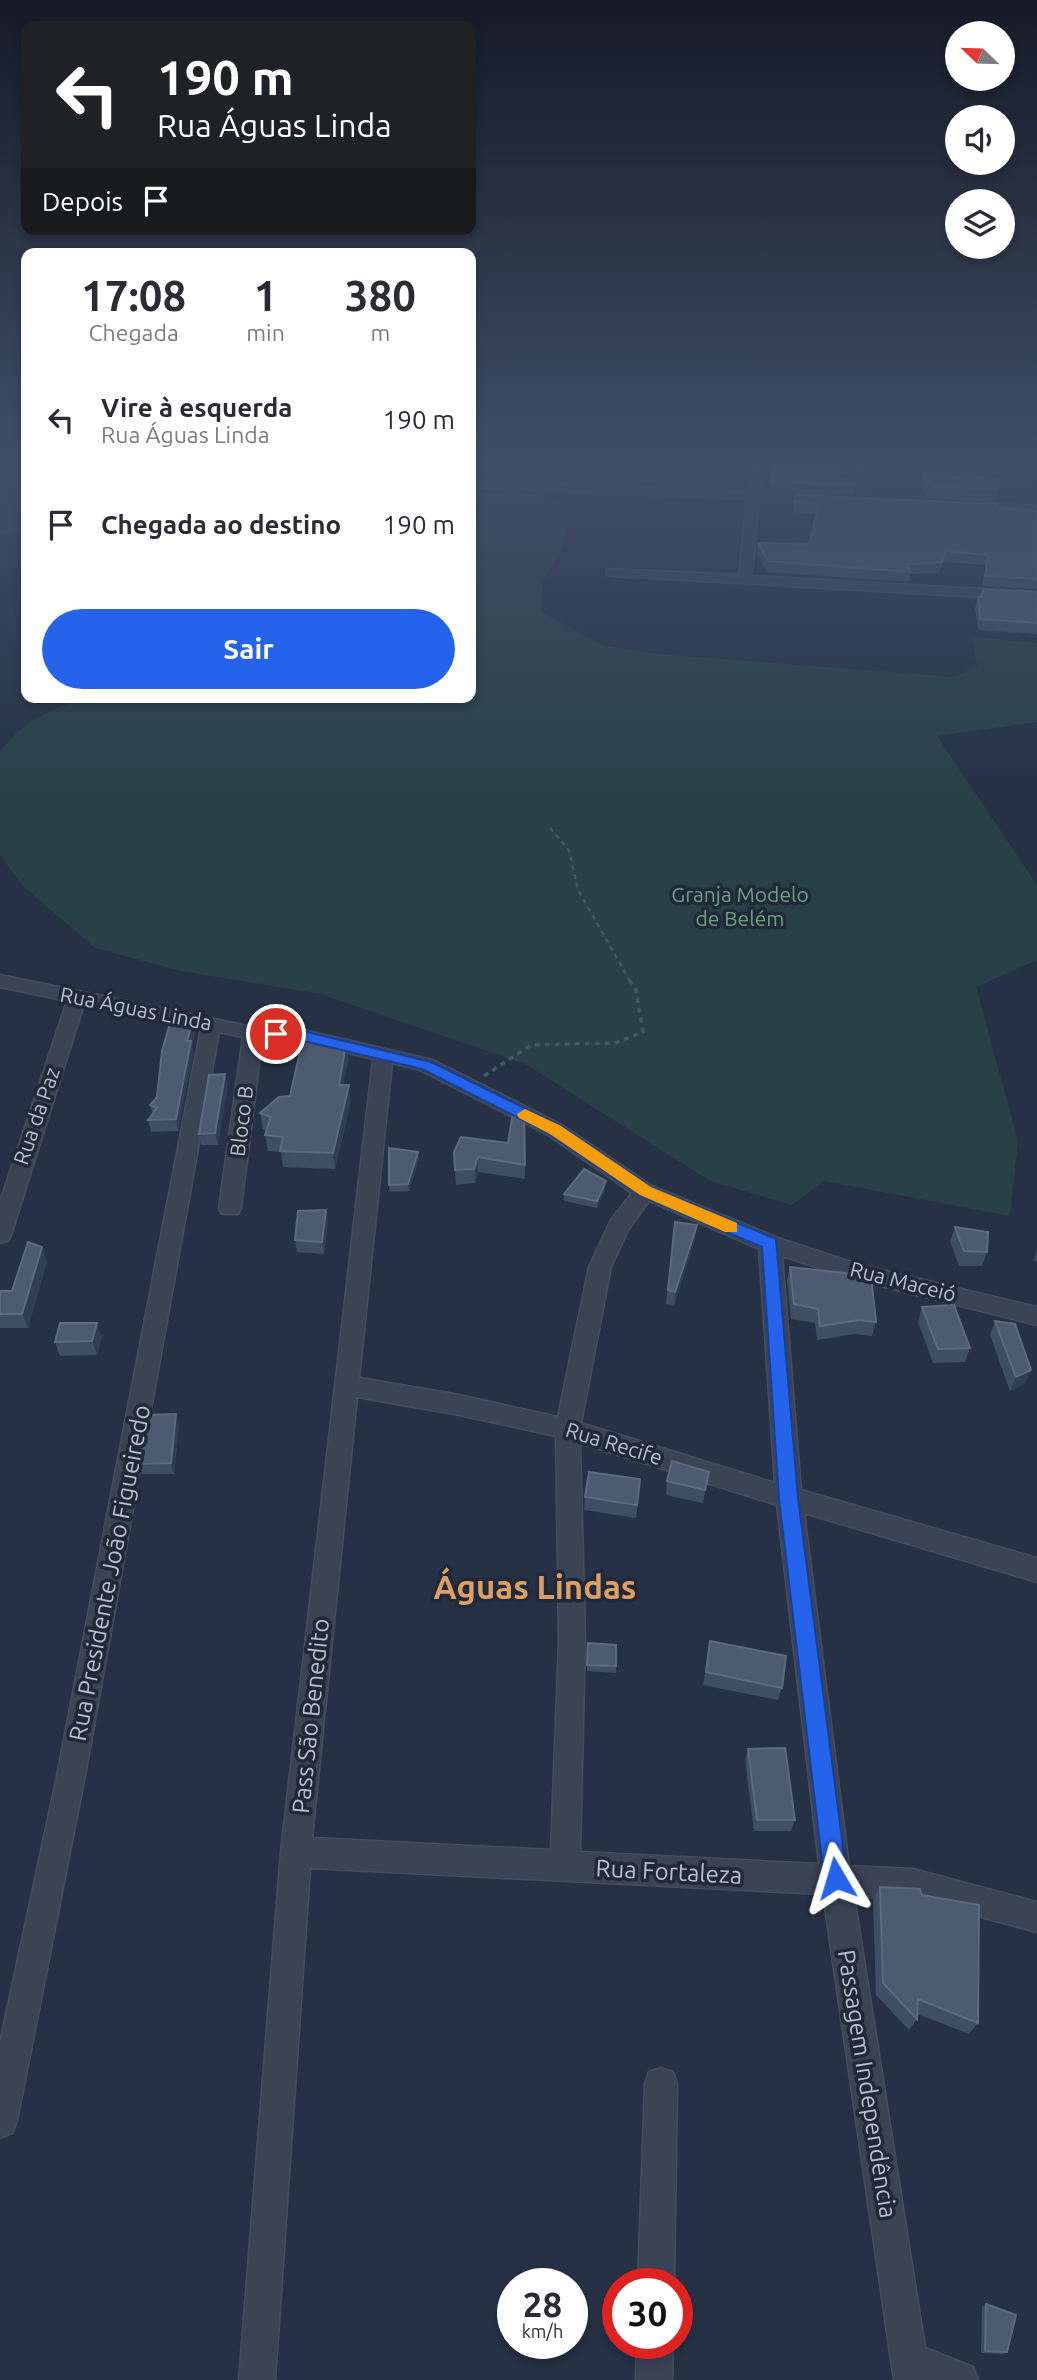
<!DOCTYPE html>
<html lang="pt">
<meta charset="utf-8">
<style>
:root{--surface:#fff;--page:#f7f7f7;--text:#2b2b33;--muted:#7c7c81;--accent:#2563eb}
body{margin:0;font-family:Ubuntu,sans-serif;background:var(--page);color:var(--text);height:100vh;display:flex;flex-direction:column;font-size:26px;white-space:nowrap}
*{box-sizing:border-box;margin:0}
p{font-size:23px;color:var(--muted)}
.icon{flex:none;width:38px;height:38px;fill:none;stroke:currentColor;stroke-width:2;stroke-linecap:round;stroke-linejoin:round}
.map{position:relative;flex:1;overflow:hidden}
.side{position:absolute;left:21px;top:248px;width:455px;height:455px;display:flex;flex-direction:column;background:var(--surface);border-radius:14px;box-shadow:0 4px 10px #0003}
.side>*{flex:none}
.banner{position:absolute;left:21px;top:21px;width:455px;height:214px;border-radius:14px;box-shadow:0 4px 10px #0003;background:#202124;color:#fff;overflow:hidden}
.needle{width:46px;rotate:293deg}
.controls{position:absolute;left:945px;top:21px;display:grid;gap:14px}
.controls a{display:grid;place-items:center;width:70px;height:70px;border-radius:50%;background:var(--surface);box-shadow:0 4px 10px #0003;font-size:35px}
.speed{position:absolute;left:497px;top:2268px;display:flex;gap:14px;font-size:35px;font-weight:700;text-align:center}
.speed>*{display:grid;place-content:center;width:91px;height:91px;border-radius:50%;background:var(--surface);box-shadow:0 4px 10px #0003;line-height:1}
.speed small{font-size:18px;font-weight:400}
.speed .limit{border:10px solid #d22;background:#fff;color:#111}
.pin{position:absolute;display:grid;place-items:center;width:60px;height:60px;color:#fff;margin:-30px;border:4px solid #fff;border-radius:50%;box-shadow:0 2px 7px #0007}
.me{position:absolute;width:77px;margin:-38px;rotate:353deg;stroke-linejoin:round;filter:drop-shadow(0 0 5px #0008)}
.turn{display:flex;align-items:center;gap:24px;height:147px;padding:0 21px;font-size:32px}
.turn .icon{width:91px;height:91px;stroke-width:2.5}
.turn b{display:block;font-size:49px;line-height:60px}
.then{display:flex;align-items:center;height:66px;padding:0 21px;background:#0003;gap:14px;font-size:26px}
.eta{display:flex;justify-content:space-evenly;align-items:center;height:119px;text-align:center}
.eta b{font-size:42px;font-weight:600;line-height:49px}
.button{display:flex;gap:14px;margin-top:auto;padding:14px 21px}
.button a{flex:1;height:80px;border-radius:42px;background:var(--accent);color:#fff;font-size:28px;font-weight:600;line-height:80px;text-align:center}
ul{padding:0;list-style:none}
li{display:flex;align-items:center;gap:21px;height:105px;padding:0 21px}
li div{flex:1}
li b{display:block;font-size:26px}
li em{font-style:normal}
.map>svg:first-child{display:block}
.green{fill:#284146}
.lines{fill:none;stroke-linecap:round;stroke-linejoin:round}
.street-casing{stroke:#444d5e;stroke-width:3}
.path-far1{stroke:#415a5e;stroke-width:2.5;stroke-dasharray:4.5 4.5;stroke-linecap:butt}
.path{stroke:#415a5e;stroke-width:3.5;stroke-dasharray:5 5;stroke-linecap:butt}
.street{fill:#3a4455;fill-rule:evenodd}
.wall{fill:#404e64}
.shaded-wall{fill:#303d53}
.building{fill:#4d5a6f;stroke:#5e6a7e;stroke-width:2}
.route{fill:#2563eb;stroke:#184099;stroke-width:2}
.slow{fill:#f59e0b}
.labels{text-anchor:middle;stroke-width:7;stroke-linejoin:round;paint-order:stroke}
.park-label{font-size:21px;fill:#6ea07c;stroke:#1f293a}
.street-label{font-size:21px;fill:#b8bfce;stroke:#1f293a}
.near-street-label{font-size:24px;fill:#b8bfce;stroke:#1f293a}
.near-district-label{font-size:33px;font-weight:bold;fill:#de9f63;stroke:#1f293a}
</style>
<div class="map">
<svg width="1037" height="2380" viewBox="0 0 1037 2380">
<rect width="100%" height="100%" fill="#263145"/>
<!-- green -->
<path class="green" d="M0 464H26V531L0 535Z
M515 491 558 499 570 508 564 547 543 581 541 612 606 646 659 654 954 677 977 666 972 637 1037 643V722L937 736 1037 885V960L976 987 1018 1141 1010 1216 824 1181 792 1205 710 1181 527 1065 321 994 181 971 95 948 21 884 0 855V752C24 720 49 710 86 698H471V533L484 527V493Z"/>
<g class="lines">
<!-- street casing -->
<g class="street-casing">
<path id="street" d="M751 464H763L760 493 822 495 828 499 822 503 759 500 752 576 1037 592V600L612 576 607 575V569L739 575 747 499 471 487V480L748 492Z
M857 464H869L871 501 865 505 859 501Z
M987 503 1037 506V514L983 510 981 507Z
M0 975 253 1027 299 1029 433 1060 562 1125 652 1186 778 1238 857 1264 1037 1307V1325L857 1280 782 1256 801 1490 1037 1558V1582L804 1513 849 1866 913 1869 1037 1902V1932L913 1899 854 1896 925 2348 973 2367 978 2380H894L823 1894 310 1868 275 2380H239L281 1852 373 1059 299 1041 262 1040 241 1208 238 1214H222L219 1208 243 1037 219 1032 84 1781 17 2121 12 2133 0 2138V2043L56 1781 201 1028 84 1004 11 1235 8 1241 0 1243V1202L67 1001 0 987ZM392 1063 420 1070 548 1135 632 1193 611 1220 589 1267 558 1417 454 1394 359 1378ZM649 1201 759 1249 775 1483 581 1423 611 1267 628 1230ZM357 1397 454 1414 556 1436 559 1641 551 1850 312 1838ZM580 1443 777 1505 819 1864 580 1852 585 1641Z
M661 2068 673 2072 677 2084 674 2284H638L645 2084 649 2072Z
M637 2343H673L672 2380H636Z"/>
</g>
<!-- path-far1 -->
<path class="path-far1" d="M550 828 569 850 578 890 630 981"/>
<!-- path -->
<path class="path" d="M484 1076 531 1045 615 1043 643 1032 636 990 629 979"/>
<!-- street -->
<use href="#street" class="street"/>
</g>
<!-- wall -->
<path class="wall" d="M922 473 964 478 997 489 995 502 929 499 920 485Z
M838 479 855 485 854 495 769 492 770 482Z
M794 502 997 507 1037 511V589L982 586 986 565 943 562 939 573 910 574 909 582 767 572 757 554 758 543 809 544 817 514 793 512Z
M983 589 1037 592V634L978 630 975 608 978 597H981Z
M195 1032 192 1046 193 1053 178 1131 151 1132 148 1120 153 1114 150 1105 157 1097Z
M346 1044 348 1060 343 1085 351 1101 335 1169 283 1167 281 1152 268 1151 265 1135 267 1131 263 1129 260 1113 290 1096Z
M228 1085 218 1145H201L199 1134Z
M524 1111 525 1179 478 1172 475 1183 456 1185 454 1152 508 1143Z
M418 1152 419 1159 409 1191 390 1192 389 1185Z
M605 1189 597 1208 564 1201V1194Z
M326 1210 328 1222 324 1254 297 1252 295 1240Z
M675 1222 695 1239 674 1306 666 1304Z
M955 1227 987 1252 982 1266H959L950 1241Z
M1037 1249V1262L1034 1260Z
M47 1261 28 1328H0V1291H12Z
M790 1267 876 1322 872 1336 855 1334 817 1340 815 1323 791 1319 787 1281Z
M922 1307 970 1348 965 1362 933 1363 918 1322Z
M995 1321 1031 1370 1025 1384 1010 1391 990 1335Z
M102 1337 97 1355 60 1356 55 1342Z
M179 1425 174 1474H142L138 1464Z
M709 1472 703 1503 666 1495 667 1481Z
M640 1479 636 1518 584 1510 585 1497Z
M710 1641 782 1688 778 1700 703 1685Z
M588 1643 616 1666V1673L587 1671Z
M748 1749 795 1820 791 1831H754L745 1760Z
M880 1887 978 2023 969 2034 917 2014V2019L909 2030 876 1995 873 1900Z
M986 2304 1007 2352 1003 2354 981 2353 982 2307Z"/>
<!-- shaded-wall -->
<path class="shaded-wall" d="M193 1020 195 1032 192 1046 193 1053 178 1131 176 1119 187 1041Z
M346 1044 348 1060 341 1101 339 1085Z
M225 1074 228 1085 218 1145 215 1133Z
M349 1085 351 1101 335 1169 333 1153Z
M418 1152 419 1159 409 1191 408 1184Z
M478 1157V1172L475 1183 474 1169Z
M606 1181 605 1189 597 1208V1201Z
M326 1210 328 1222 324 1254 322 1242Z
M697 1225 695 1239 674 1306 675 1292Z
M42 1247 47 1261 28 1328 22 1314Z
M97 1323 102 1337 97 1355 92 1341Z
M1031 1370 1025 1384 1010 1391 1016 1377Z
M176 1414 179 1425 174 1474 171 1463Z"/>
<!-- building -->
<path class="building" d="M775 464H804L838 470V479L854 477 855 485 770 482Z
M922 473 964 478 965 475 998 479 997 489 932 487Z
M796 495 997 504V507L1037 511V579L985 576 988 555 946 551 942 562 907 564 911 572 768 561 758 543 809 544 819 504 794 502Z
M983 589 1037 592V623L980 619 978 597H981Z
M171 1020H193L187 1041H191L176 1119 148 1120 157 1108 150 1105 157 1097 162 1051Z
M302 1043 346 1044 339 1085H349L333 1153 280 1151 283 1137 265 1135 271 1117 260 1113 279 1097 290 1096Z
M225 1074 215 1133 199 1134 209 1075Z
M514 1106 524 1111 525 1165 478 1157 474 1169 455 1170 454 1152 461 1137 508 1143Z
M389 1148 418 1152 408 1184 389 1185Z
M584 1169 606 1181 597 1201 564 1194Z
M326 1210 322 1242 295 1240 298 1211Z
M675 1222 697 1225 675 1292 668 1290Z
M955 1227 988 1232 987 1252 964 1251Z
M28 1242 42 1247 22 1314H0V1291H12Z
M790 1267 871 1276 876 1322 859 1320 820 1326 818 1309 794 1304Z
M954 1305 970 1348 938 1349 922 1307Z
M995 1321 1015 1324 1031 1370 1016 1377Z
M60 1323H97L92 1341 55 1342Z
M176 1414 171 1463 138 1464 147 1415Z
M672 1461 709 1472 705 1490 667 1481Z
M589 1472 640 1479 637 1505 585 1497Z
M710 1641 786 1656 782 1688 706 1672Z
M588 1643 616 1645V1666L587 1665Z
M785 1748 795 1820H757L748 1749Z
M880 1887 920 1889 922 1895 979 1905 978 2023 918 1999 917 2019 883 1983Z
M986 2304 1016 2315 1007 2352 985 2351Z"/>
<!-- sky -->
<linearGradient id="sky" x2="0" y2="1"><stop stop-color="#151b26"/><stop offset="0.58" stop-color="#414e68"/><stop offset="1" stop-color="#414e68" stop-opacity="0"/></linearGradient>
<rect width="1037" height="797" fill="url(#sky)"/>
<!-- route -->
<path class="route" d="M276 1030H299L431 1062 561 1126 651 1187 776 1239 798 1498 847 1878 844 1887 836 1890 828 1887 824 1878 779 1498 762 1247 640 1195 550 1134 422 1069 299 1040 271 1038V1031Z"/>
<!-- slow -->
<path class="slow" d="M525 1109 561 1126 651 1187 737 1223V1232H725L640 1195 550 1134 519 1118 517 1114Z"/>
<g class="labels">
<!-- park labels -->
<g class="park-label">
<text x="740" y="902">Granja Modelo<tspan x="740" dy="24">de Belém</tspan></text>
</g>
<!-- street labels -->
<g class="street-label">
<text transform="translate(136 1009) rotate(11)" y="7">Rua Águas Linda</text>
<text transform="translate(37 1116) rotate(-71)" y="7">Rua da Paz</text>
<text transform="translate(242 1121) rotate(-83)" y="7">Bloco B</text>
<text transform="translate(903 1282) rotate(14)" y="7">Rua Maceió</text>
<text transform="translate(614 1444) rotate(17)" y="7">Rua Recife</text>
</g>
<!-- near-street labels -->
<g class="near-street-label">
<text transform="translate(110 1573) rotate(-79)" y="8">Rua Presidente João Figueiredo</text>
<text transform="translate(311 1716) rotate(-84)" y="8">Pass São Benedito</text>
<text transform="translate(669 1872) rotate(3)" y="8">Rua Fortaleza</text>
<text transform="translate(867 2084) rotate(81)" y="8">Passagem Independência</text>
</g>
<!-- near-district labels -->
<g class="near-district-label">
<text x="535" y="1599">Águas Lindas</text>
</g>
</g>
</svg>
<div class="controls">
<a><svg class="needle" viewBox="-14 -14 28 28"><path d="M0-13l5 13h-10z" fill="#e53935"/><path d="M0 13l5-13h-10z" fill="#7c7c81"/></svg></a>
<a><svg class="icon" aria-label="sound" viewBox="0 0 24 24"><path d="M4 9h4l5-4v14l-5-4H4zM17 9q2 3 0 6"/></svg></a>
<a><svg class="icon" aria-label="layers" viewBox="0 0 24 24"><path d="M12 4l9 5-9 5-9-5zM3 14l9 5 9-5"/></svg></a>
</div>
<div class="speed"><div>28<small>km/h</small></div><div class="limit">30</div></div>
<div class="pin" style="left:276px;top:1034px;background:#d93025"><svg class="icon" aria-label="arrive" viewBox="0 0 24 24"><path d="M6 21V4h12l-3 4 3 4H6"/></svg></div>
<svg class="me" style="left:836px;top:1878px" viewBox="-20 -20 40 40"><path d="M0-17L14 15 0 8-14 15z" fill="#2563eb" stroke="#fff" stroke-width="4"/></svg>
<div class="banner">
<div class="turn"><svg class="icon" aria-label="left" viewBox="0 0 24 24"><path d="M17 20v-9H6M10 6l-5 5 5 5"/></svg><div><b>190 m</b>Rua Águas Linda</div></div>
<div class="then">Depois<svg class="icon" aria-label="arrive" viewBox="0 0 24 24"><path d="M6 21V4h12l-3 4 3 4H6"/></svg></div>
</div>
<section class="side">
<div class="eta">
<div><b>17:08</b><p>Chegada</p></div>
<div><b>1</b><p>min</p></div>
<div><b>380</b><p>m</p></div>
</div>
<ul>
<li><svg class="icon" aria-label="left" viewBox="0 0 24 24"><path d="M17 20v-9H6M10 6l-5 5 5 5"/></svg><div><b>Vire à esquerda</b><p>Rua Águas Linda</p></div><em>190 m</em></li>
<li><svg class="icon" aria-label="arrive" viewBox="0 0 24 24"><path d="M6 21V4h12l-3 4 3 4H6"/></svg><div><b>Chegada ao destino</b></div><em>190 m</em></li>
</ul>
<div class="button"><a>Sair</a></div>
</section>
</div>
